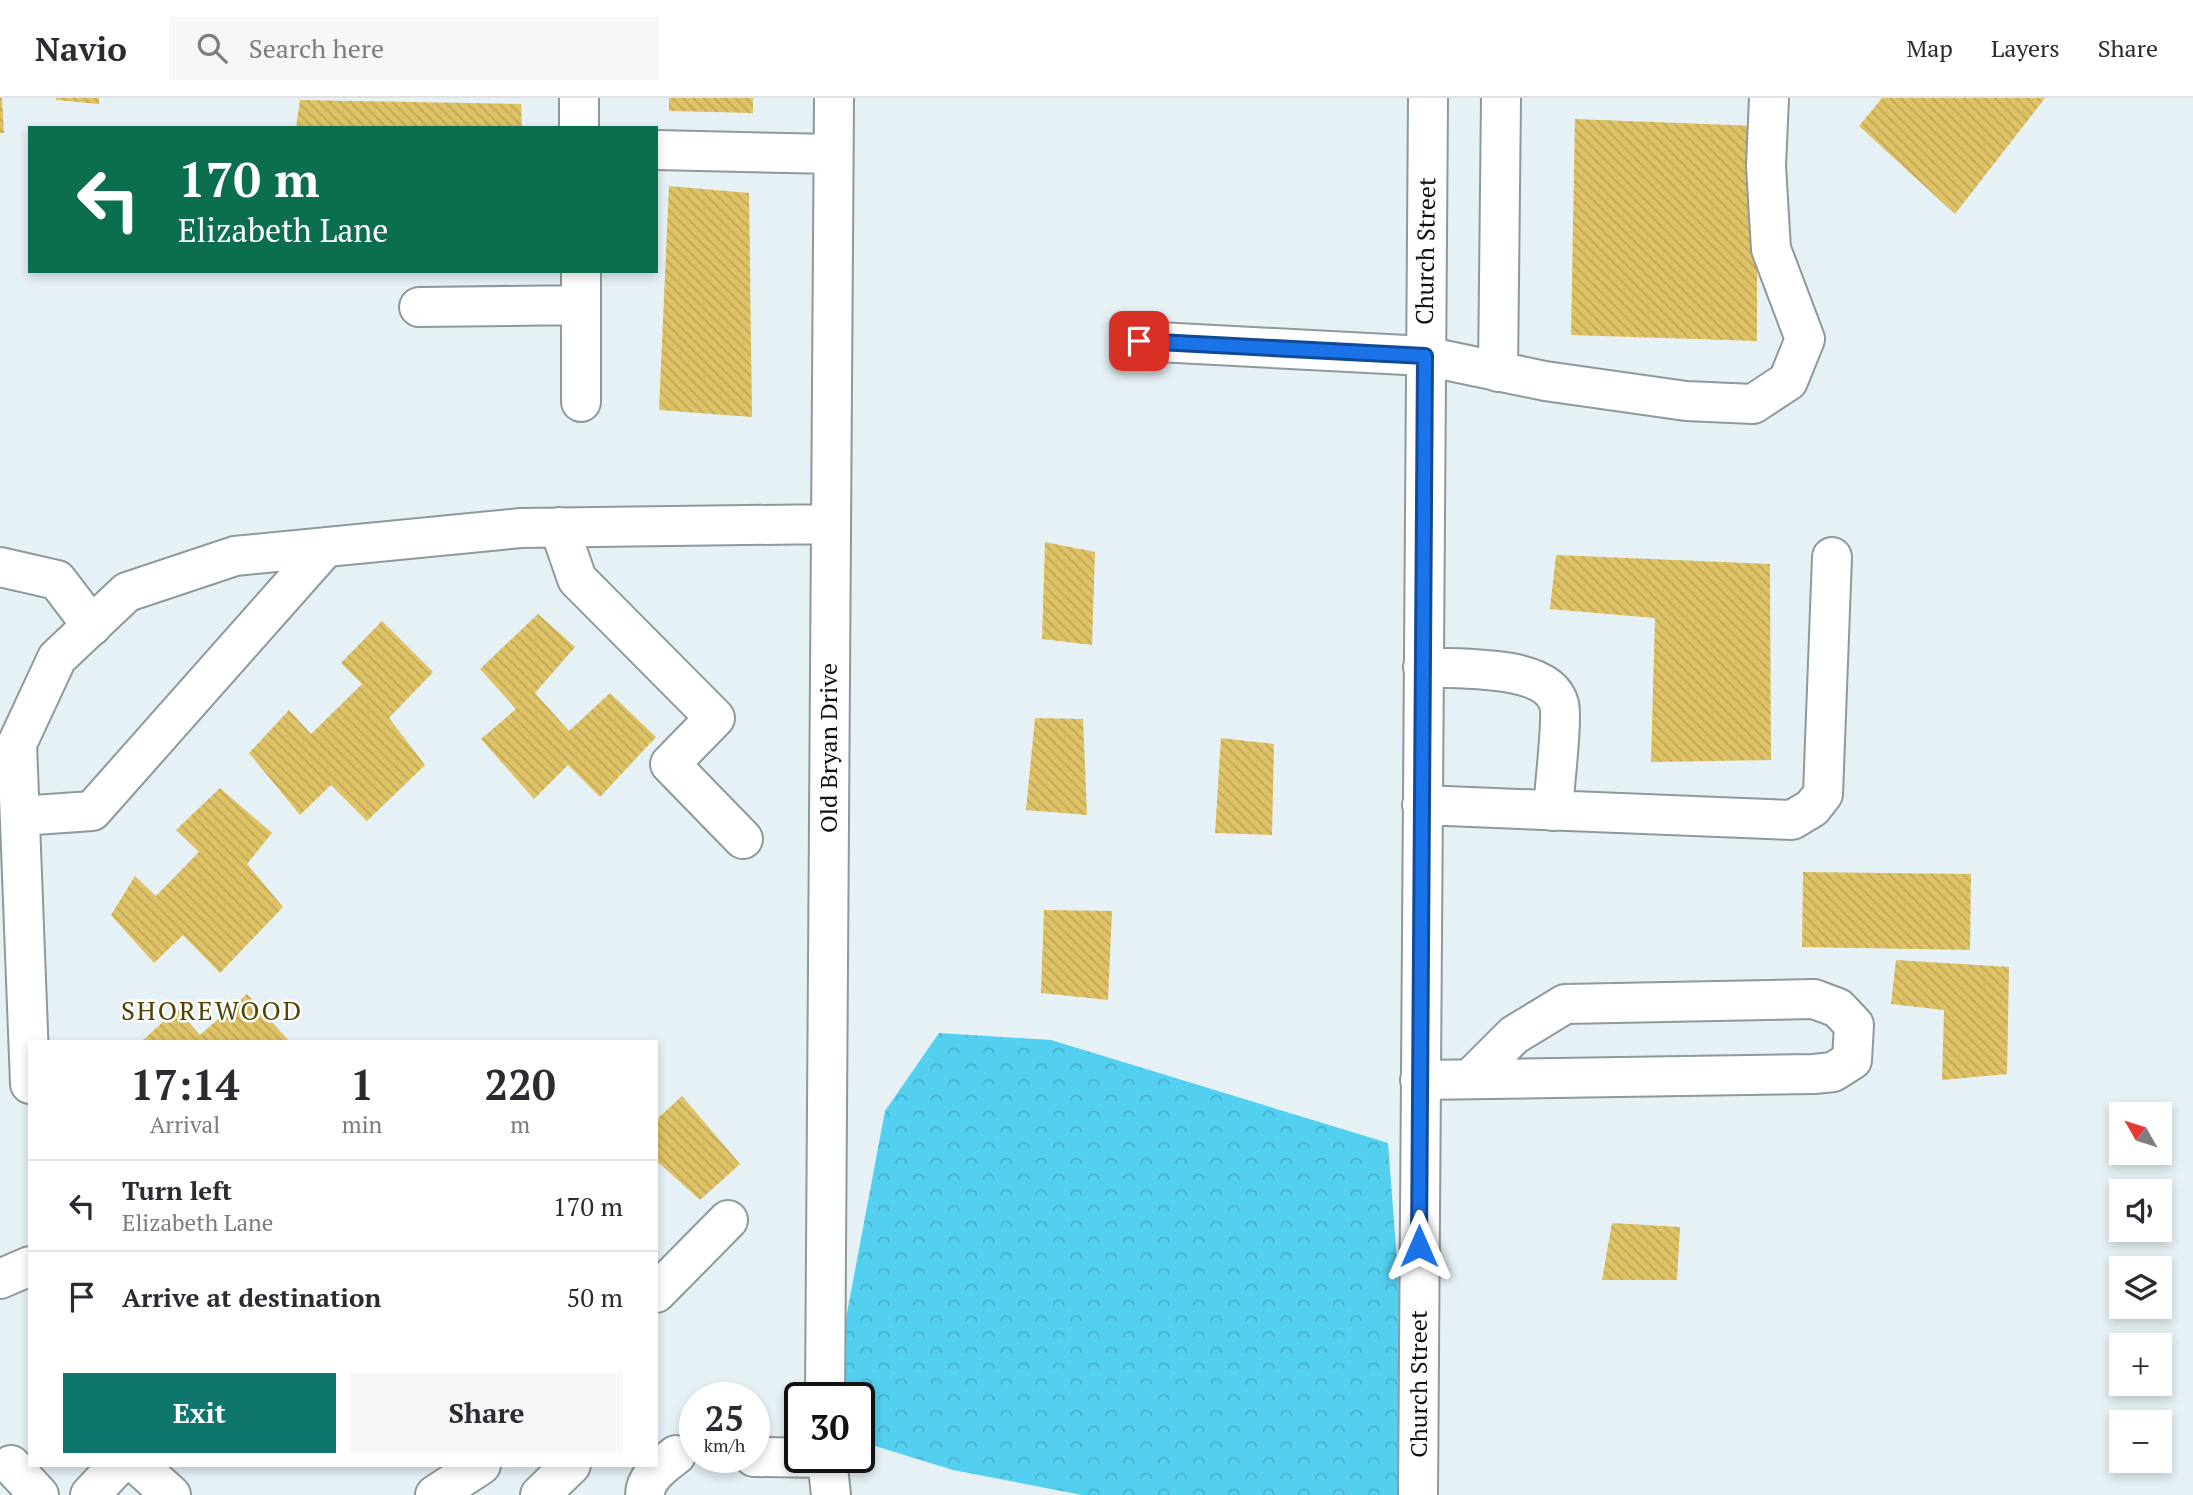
<!DOCTYPE html>
<meta charset="utf-8">
<style>
:root{--surface:#fff;--page:#f7f7f7;--text:#2b2b33;--muted:#7c7c81;--line:#e1e1e2;--accent:#0f766e}
body{margin:0;font-family:"PT Serif",serif;background:var(--page);color:var(--text);height:100vh;display:flex;flex-direction:column;font-size:26px;white-space:nowrap}
*{box-sizing:border-box;margin:0}
p{font-size:23px;color:var(--muted)}
.icon{flex:none;width:38px;height:38px;fill:none;stroke:currentColor;stroke-width:2;stroke-linecap:round;stroke-linejoin:round}
.map{position:relative;flex:1;overflow:hidden}
.side{position:absolute;left:28px;top:942px;width:630px;height:427px;display:flex;flex-direction:column;background:var(--surface);border-radius:0px;box-shadow:0 4px 10px #0003}
.side>*{flex:none}
.guide{position:absolute;left:28px;top:28px;width:630px;height:147px;border-radius:0px;box-shadow:0 4px 10px #0003;background:#0b6e4f;color:#fff;overflow:hidden}
.needle{width:46px;rotate:309deg}
.controls{position:absolute;left:2109px;top:1004px;display:grid;gap:14px}
.controls a{display:grid;place-items:center;width:63px;height:63px;border-radius:0px;background:var(--surface);box-shadow:0 4px 10px #0003;font-size:35px}
.speed{position:absolute;left:679px;top:1284px;display:flex;gap:14px;font-size:35px;font-weight:700;text-align:center}
.speed>*{display:grid;place-content:center;width:91px;height:91px;border-radius:50%;background:var(--surface);box-shadow:0 4px 10px #0003;line-height:1}
.speed small{font-size:18px;font-weight:400}
.speed .limit{border:4px solid #111;border-radius:10px;background:#fff;color:#111}
.pin{position:absolute;display:grid;place-items:center;width:60px;height:60px;color:#fff;margin:-30px;border-radius:14px;box-shadow:0 4px 10px #0006}
.me{position:absolute;width:77px;margin:-38px;rotate:0deg;stroke-linejoin:round;filter:drop-shadow(0 0 5px #0008)}
.turn{display:flex;align-items:center;gap:24px;height:147px;padding:0 35px;font-size:32px}
.turn .icon{width:91px;height:91px;stroke-width:2.5}
.turn b{display:block;font-size:49px;line-height:60px}
.eta{display:flex;justify-content:space-evenly;align-items:center;height:119px;text-align:center}
.eta b{font-size:42px;font-weight:700;line-height:49px}
.cta{display:flex;gap:14px;margin-top:auto;padding:14px 35px}
.cta a{flex:1;height:80px;border-radius:0px;background:var(--accent);color:#fff;font-size:28px;font-weight:700;line-height:80px;text-align:center}
.cta a+a{background:var(--page);color:var(--text)}
ul{padding:0;list-style:none}
li{display:flex;align-items:center;gap:21px;height:91px;padding:0 35px;border-top:2px solid var(--line)}
li div{flex:1}
li b{display:block;font-size:26px}
li em{font-style:normal}
header{display:flex;align-items:center;gap:42px;box-sizing:border-box;height:98px;padding:0 35px;background:var(--surface);border-bottom:2px solid var(--line)}
header strong{font-size:33px}
nav{display:flex;gap:38px;margin-inline-start:auto;font-size:24px}
.search{width:490px;height:63px;background:var(--page);display:flex;align-items:center;gap:18px;box-sizing:border-box;padding:0 24px;border-radius:0px;color:var(--muted);font-size:26px}
.map>svg:first-child{display:block}
.forest{fill:url(#forest-crowns)}
.building{fill:url(#building-back-hatch)}
.lines{fill:none;stroke-linecap:round;stroke-linejoin:round}
.minor-casing{stroke:#8e999c;stroke-width:42}
.minor{stroke:#fff;stroke-width:38}
.route-casing{stroke:#114b97;stroke-width:18}
.route{stroke:#1a73e8;stroke-width:12}
.labels{text-anchor:middle;stroke-width:5;stroke-linejoin:round;paint-order:stroke}
.street-label{font-size:24px;fill:#0e1213;stroke:#fff}
.neighbourhood-label{font-size:26px;letter-spacing:2px;fill:#524200;stroke:#fff}
</style>
<header>
<strong>Navio</strong>
<div class="search"><svg class="icon" aria-label="search" viewBox="0 0 24 24"><circle cx="10" cy="10" r="6"/><path d="M15 15l6 6"/></svg>Search here</div>
<nav><a>Map</a><a>Layers</a><a>Share</a></nav>
</header>
<div class="map">
<svg width="2193" height="1397" viewBox="0 0 2193 1397">
<defs>
<pattern id="forest-crowns" width="20" height="18" patternUnits="userSpaceOnUse" patternTransform="scale(1.75)"><rect width="20" height="18" fill="#53cff0"/><path d="M2 6a3 3 0 1 1 6 0M12 15a3 3 0 1 1 6 0" fill="none" stroke="#47b1cd"/></pattern>
<pattern id="building-back-hatch" width="6" height="6" patternUnits="userSpaceOnUse" patternTransform="scale(1.75)"><rect width="6" height="6" fill="#dec265"/><path d="M-1 5l2 2M0 0l6 6M5-1l2 2" fill="none" stroke="#bda657"/></pattern>
</defs>
<rect width="100%" height="100%" fill="#e5f1f5"/>
<!-- forest -->
<path class="forest" d="M939 935 1051 942 1388 1045 1415 1397H1082L953 1372 859 1343V1300H831L885 1013Z"/>
<!-- building -->
<path class="building" d="M0 0H2L4 35H0Z
M56 0H99V6L56 2Z
M669 0H753V15L669 13Z
M1882 0H2045L1955 116 1859 28Z
M300 2 521 6 522 30H296Z
M1575 21 1757 28V243L1571 237Z
M669 88 749 95 752 319 659 312Z
M1045 444 1095 454 1092 547 1042 541Z
M1556 457 1770 466 1771 662 1651 664 1655 520 1550 511Z
M538 516 575 549 535 595 569 633 610 595 656 639 600 699 568 667 534 701 481 641 516 611 480 571Z
M382 523 433 574 389 620 425 667 367 723 331 687 300 717 249 655 289 612 311 636 362 586 341 565Z
M1035 620 1083 621 1087 717 1026 712Z
M1221 640 1274 646 1272 737 1215 735Z
M220 690 272 735 247 766 283 809 220 875 183 837 154 865 111 817 135 778 156 798 199 754 176 732Z
M1803 774 1971 776 1970 852 1802 849Z
M1044 812 1112 813 1108 902 1041 895Z
M1896 862 2009 869 2007 976 1942 982 1944 912 1891 906Z
M247 896 289 943H142L177 911 200 937Z
M682 998 740 1066 700 1102 659 1065 656 1067V1022Z
M1612 1125 1680 1129 1677 1182H1602Z"/>
<g class="lines">
<!-- minor casing -->
<g class="minor-casing">
<path id="minor" d="M579 0V30
M656 52 833 56
M581 173V304
M419 209 581 207
M1139 243 1425 258 1545 283 1686 303 1753 306 1788 283 1805 241 1771 151 1766 68 1769 0
M1498 274 1501 0
M559 429 577 481 715 620 670 666 743 741
M0 469 57 482 92 528
M1423 569C1458 572 1548 565 1559 606 1563 620 1554 692 1553 713
M1422 707 1792 722 1812 710 1823 696 1832 459
M20 718 92 713 325 450
M1420 982 1814 976 1833 974 1852 962 1854 927 1838 910 1814 901 1565 906 1514 937 1470 981
M30 986 17 646 57 560 127 494 235 458 521 430 831 426
M0 1181 30 1168
M656 1195 728 1122
M825 1300 834 0
M754 1359 828 1360
M827 1360 831 1397
M11 1367 39 1397
M138 1367 171 1397
M90 1397 118 1367
M435 1397 481 1367
M540 1397 571 1367
M645 1397C645 1379 663 1367 676 1357
M1418 1397 1428 0"/>
</g>
<!-- minor -->
<use href="#minor" class="minor"/>
</g>
<g class="lines">
<!-- route casing -->
<g class="route-casing">
<path id="route" d="M1139 243 1425 258 1419 1148"/>
</g>
<!-- route -->
<use href="#route" class="route"/>
</g>
<g class="labels">
<!-- street labels -->
<g class="street-label">
<text transform="translate(1426 153) rotate(-89)" y="8">Church Street</text>
<text transform="translate(829 650) rotate(-90)" y="8">Old Bryan Drive</text>
<text transform="translate(1419 1286) rotate(-90)" y="8">Church Street</text>
</g>
<!-- neighbourhood labels -->
<g class="neighbourhood-label">
<text x="212" y="922">SHOREWOOD</text>
</g>
</g>
</svg>
<div class="controls">
<a><svg class="needle" viewBox="-14 -14 28 28"><path d="M0-13l5 13h-10z" fill="#e53935"/><path d="M0 13l5-13h-10z" fill="#7c7c81"/></svg></a>
<a><svg class="icon" aria-label="sound" viewBox="0 0 24 24"><path d="M4 9h4l5-4v14l-5-4H4zM17 9q2 3 0 6"/></svg></a>
<a><svg class="icon" aria-label="layers" viewBox="0 0 24 24"><path d="M12 4l9 5-9 5-9-5zM3 14l9 5 9-5"/></svg></a>
<a>+</a>
<a>−</a>
</div>
<div class="speed"><div>25<small>km/h</small></div><div class="limit">30</div></div>
<div class="pin" style="left:1139px;top:243px;background:#d93025"><svg class="icon" aria-label="arrive" viewBox="0 0 24 24"><path d="M6 21V4h12l-3 4 3 4H6"/></svg></div>
<svg class="me" style="left:1419px;top:1148px" viewBox="-20 -20 40 40"><path d="M0-17L14 15 0 8-14 15z" fill="#1a73e8" stroke="#fff" stroke-width="4"/></svg>
<div class="guide">
<div class="turn"><svg class="icon" aria-label="left" viewBox="0 0 24 24"><path d="M17 20v-9H6M10 6l-5 5 5 5"/></svg><div><b>170 m</b>Elizabeth Lane</div></div>
</div>
<section class="side">
<div class="eta">
<div><b>17:14</b><p>Arrival</p></div>
<div><b>1</b><p>min</p></div>
<div><b>220</b><p>m</p></div>
</div>
<ul>
<li><svg class="icon" aria-label="left" viewBox="0 0 24 24"><path d="M17 20v-9H6M10 6l-5 5 5 5"/></svg><div><b>Turn left</b><p>Elizabeth Lane</p></div><em>170 m</em></li>
<li><svg class="icon" aria-label="arrive" viewBox="0 0 24 24"><path d="M6 21V4h12l-3 4 3 4H6"/></svg><div><b>Arrive at destination</b></div><em>50 m</em></li>
</ul>
<div class="cta"><a>Exit</a><a>Share</a></div>
</section>
</div>
